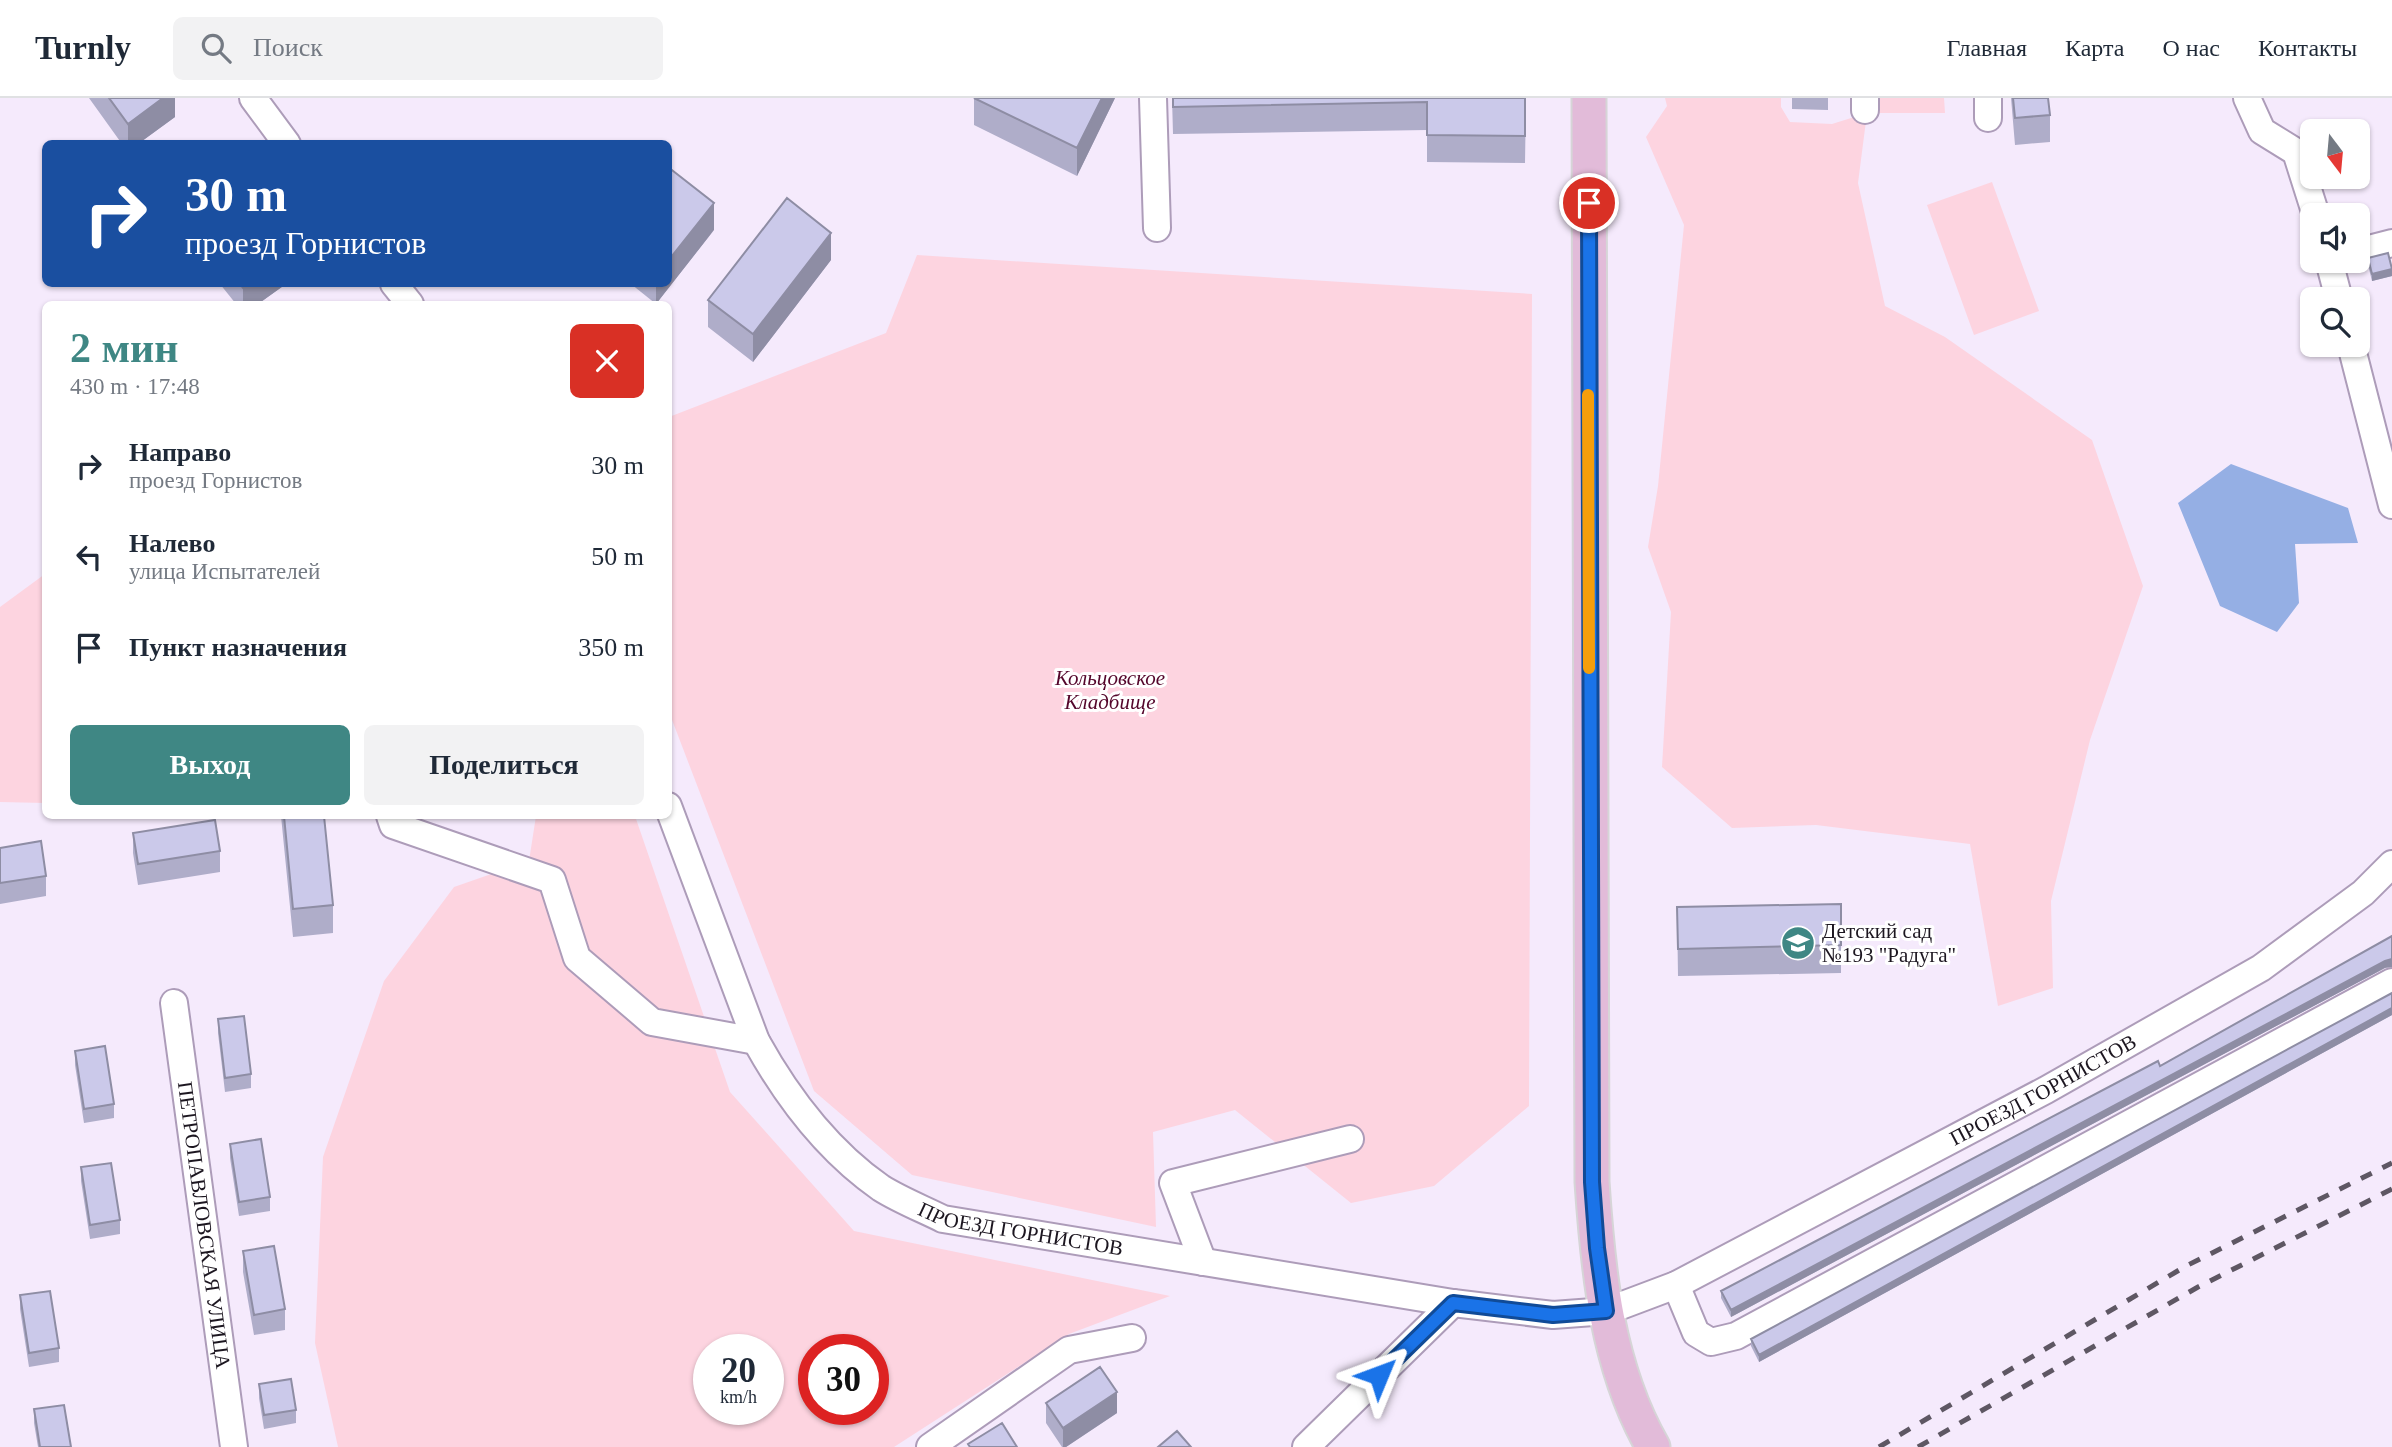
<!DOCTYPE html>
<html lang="ru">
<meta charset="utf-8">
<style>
:root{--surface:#fff;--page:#f2f2f3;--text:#1f2937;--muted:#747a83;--line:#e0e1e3;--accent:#3f8784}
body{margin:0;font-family:Georgia,serif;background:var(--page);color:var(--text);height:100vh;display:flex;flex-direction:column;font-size:26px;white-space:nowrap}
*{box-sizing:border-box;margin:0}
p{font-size:23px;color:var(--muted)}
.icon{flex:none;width:38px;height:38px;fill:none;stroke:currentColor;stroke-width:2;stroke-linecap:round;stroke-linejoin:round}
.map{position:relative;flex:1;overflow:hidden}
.panel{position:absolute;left:42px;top:203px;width:630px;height:518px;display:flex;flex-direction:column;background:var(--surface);border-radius:10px;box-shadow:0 2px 5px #0004}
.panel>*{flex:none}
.guide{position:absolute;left:42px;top:42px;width:630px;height:147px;border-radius:10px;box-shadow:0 2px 5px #0004;background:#1a4fa0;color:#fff;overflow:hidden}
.needle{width:46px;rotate:164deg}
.controls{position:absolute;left:2300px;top:21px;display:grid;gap:14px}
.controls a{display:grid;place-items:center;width:70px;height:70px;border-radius:10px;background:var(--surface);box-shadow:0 2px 5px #0004;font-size:35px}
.speed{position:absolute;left:693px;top:1236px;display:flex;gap:14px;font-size:35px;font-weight:700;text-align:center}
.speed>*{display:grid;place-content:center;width:91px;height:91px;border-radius:50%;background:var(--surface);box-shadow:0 2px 5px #0004;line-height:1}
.speed small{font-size:18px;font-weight:400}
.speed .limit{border:10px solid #d22;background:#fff;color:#111}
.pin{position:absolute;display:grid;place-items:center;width:60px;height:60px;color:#fff;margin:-30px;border:4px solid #fff;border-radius:50%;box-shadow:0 2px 7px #0007}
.me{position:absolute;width:77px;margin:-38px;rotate:46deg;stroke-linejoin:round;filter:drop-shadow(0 0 5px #0008)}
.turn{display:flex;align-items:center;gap:24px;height:147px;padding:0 28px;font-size:32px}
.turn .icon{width:91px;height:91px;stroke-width:2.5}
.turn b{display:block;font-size:49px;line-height:60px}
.round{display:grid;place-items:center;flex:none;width:74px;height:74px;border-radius:10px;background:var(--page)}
.head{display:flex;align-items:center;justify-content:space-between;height:119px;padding:0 28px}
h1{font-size:42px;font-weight:800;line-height:52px;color:var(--accent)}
.button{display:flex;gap:14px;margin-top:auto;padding:14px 28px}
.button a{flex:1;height:80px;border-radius:10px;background:var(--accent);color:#fff;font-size:28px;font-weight:800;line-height:80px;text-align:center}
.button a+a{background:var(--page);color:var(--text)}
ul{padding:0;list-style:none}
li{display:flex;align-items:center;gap:21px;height:91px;padding:0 28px}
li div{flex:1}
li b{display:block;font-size:26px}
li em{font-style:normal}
header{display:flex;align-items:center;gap:42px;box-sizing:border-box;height:98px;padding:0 35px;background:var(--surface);border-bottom:2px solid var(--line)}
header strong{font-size:33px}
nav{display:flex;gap:38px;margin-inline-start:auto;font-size:24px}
.search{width:490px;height:63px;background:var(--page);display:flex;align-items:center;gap:18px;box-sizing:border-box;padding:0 24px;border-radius:10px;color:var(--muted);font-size:26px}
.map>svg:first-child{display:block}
.green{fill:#fdd4e0;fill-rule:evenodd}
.water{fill:#95afe4}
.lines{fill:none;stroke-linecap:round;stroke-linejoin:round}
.minor-casing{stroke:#ad9cb9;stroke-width:30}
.major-casing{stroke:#d6d5d7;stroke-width:37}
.minor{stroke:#fff;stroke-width:26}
.major{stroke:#e2bbd9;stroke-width:33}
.rail{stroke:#5e5763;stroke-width:5;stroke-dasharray:12 12;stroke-linecap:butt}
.wall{fill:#afadc9}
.shaded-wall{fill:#8e8da4}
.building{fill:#cbc9ea;stroke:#8e8da4;stroke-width:2}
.route-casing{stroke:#114b97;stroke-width:18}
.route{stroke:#1a73e8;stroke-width:12}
.slow{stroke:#f59e0b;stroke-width:12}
.labels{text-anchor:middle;stroke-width:6;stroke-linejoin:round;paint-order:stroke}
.park-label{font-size:21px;font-style:italic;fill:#54062b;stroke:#fff}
.poi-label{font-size:21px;fill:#1c1620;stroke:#fff;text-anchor:start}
.street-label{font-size:21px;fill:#1c1620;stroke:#fff}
</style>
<header>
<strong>Turnly</strong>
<div class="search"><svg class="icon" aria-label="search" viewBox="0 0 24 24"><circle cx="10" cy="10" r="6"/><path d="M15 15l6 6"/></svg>Поиск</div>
<nav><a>Главная</a><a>Карта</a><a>О нас</a><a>Контакты</a></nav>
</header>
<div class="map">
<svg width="2392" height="1349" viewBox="0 0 2392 1349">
<rect width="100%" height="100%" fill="#f5eafc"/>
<!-- green -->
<path class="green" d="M1665 0H1781V9L1790 24 1832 26 1867 15V0H1944L1945 15H1867L1858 85 1885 208 1945 239 2092 342 2143 488 2090 642 2051 803 2053 890 1998 908 1970 746 1816 727 1732 730 1662 669 1671 514 1648 449 1658 388 1684 127 1646 39 1667 8Z
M1992 84 2039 213 1974 237 1927 107Z
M917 157 1532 196 1529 1008 1434 1088 1351 1105 1235 1012 1153 1034 1156 1129 912 1077 814 993 669 614V319L886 235Z
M45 476V705L0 704V509Z
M536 718H635L730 994 854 1133 1170 1198 1069 1236 894 1349H338L315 1245 323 1059 384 883 454 789 529 763ZM709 1251H768V1311H709ZM814 1251H873V1311H814Z"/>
<!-- water -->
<path class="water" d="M2231 366 2348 410 2358 445 2295 446 2299 505 2277 534 2220 508 2178 405Z"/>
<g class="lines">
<!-- minor casing -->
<g class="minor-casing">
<g id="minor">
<path d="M253 0 287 46"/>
<path d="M1153 0 1157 130"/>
<path d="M1865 0V12"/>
<path d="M1988 0V20"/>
<path d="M2247 0 2262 33 2296 54 2316 117"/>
<path d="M2357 154 2392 145"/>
<path d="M2329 163 2339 201"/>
<path d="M394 186 410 206"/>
<path d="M2351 247 2392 407"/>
<path id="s1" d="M668 708 756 943C787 999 828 1053 881 1090 900 1102 923 1111 943 1121L1453 1205 1553 1217 1607 1213 1676 1187 2046 992 2261 870 2363 795 2392 766"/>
<path d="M390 718 393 727 552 782 577 860 652 924 756 943"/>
<path id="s2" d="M174 905 234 1349"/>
<path d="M1203 1164 1173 1085 1350 1041"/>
<path d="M1676 1187 1696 1235 1711 1244 1736 1238 2392 884"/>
<path d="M930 1349 1069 1252 1132 1240"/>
<path d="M1306 1349 1453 1205"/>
</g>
</g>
<!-- major casing -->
<g class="major-casing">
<path id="major" d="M1589 0 1592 1084C1598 1174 1607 1269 1653 1349"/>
</g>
<!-- minor -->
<use href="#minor" class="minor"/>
<!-- major -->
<use href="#major" class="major"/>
<!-- rail -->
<path class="rail" d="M1879 1349 2186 1168 2392 1065
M1918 1349 2198 1189 2392 1091"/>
</g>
<!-- wall -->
<path class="wall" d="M89 0H175V19L138 46H122Z
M974 0H1115L1077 78 974 27Z
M1172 0H1526L1525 65 1427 64V32L1173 36Z
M1792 0H1828V12L1792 11Z
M2011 0H2048L2050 17V44L2015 47Z
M714 132 656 206 631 186H668Z
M2368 160 2392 178 2372 183 2368 167Z
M831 162 753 264 708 229V202Z
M220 186H286L258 206H236Z
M281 718H324L333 807V835L293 839Z
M133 735 220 753V774L138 787 133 755Z
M0 750 46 778V798L0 806Z
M1841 806V875L1678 878 1677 809Z
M2385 870 1731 1219 1721 1200V1193L2160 968Z
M2392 895V917L1759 1264 1751 1248V1241Z
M218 921 251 976V990L225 994 218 935Z
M75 953 114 1006V1020L84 1025 75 967Z
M230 1046 270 1099V1113L239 1118 230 1060Z
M81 1069 120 1122V1136L90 1141 81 1083Z
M243 1153 285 1211V1232L254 1237 243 1174Z
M20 1197 59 1250V1264L29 1269 20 1211Z
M259 1286 296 1312V1325L264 1331 259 1300Z
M1046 1305 1117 1315 1066 1349H1062L1046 1325Z
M34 1311 71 1349H38L34 1325Z"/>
<!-- shaded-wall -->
<path class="shaded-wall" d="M163 0H175V19L138 46H128V26Z
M1102 0H1115L1077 78V50Z
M714 105V132L656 206V186H668V163Z
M831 135V162L753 264V236Z
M2392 171V178L2372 183V176Z
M249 186H286L258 206H243V190Z
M2392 861V869L2385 870 1731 1219V1212L2385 863Z
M2392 910V917L1759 1264V1257Z
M1117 1294V1315L1066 1349H1063V1330Z"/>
<!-- building -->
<path class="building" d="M109 0H163L128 26Z
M974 0H1102L1077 50Z
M1173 0H1525V38L1427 37V4L1173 9Z
M2013 0H2048L2050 17 2015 20Z
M668 69 714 105 668 163Z
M787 100 831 135 753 236 708 202Z
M2388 155 2392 171 2372 176 2368 160Z
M240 186H249L243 190Z
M284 718H324L333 807 293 811Z
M215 722 220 753 138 766 133 735Z
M41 743 46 778 0 785V750Z
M1841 806V847L1678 851 1677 809Z
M2392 838V861L2385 863 1731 1212 1721 1193 2158 963 2160 968Z
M2392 895V910L1759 1257 1751 1241Z
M244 918 251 976 225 980 218 921Z
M105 948 114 1006 84 1011 75 953Z
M261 1041 270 1099 239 1104 230 1046Z
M111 1065 120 1122 90 1127 81 1069Z
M274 1148 285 1211 254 1217 243 1153Z
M50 1193 59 1250 29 1255 20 1197Z
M1100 1269 1117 1294 1063 1330 1046 1305Z
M291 1281 296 1312 264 1317 259 1286Z
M64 1307 71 1349H40L34 1311Z
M1002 1325 1017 1349H970L968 1346Z
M1177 1333 1191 1349H1158Z"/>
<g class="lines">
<!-- route casing -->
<g class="route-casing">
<path id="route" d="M1379 1277 1453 1205 1553 1217 1606 1213 1597 1150 1592 1084 1589 105"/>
</g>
<!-- route -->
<use href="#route" class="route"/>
<!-- slow -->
<path class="slow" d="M1588 297 1589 570"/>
</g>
<!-- icons -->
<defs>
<g id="school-disc" transform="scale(1.75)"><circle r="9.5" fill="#3f8784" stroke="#fff"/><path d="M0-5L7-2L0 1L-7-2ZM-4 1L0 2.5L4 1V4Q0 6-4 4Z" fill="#fff"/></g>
</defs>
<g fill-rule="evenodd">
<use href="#school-disc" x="1798" y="845"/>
</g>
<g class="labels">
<!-- park labels -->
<g class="park-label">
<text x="1110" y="587">Кольцовское<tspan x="1110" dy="24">Кладбище</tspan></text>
</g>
<!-- poi labels -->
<g class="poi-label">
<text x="1822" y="840">Детский сад<tspan x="1822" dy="24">№193 "Радуга"</tspan></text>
</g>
<!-- street labels -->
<g class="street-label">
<text dy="7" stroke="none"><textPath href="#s1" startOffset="1676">ПРОЕЗД ГОРНИСТОВ</textPath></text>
<text dy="7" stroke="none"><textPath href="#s2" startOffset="224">ПЕТРОПАВЛОВСКАЯ УЛИЦА</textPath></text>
<text dy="7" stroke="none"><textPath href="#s1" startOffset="593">ПРОЕЗД ГОРНИСТОВ</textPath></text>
</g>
</g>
</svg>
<div class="controls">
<a><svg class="needle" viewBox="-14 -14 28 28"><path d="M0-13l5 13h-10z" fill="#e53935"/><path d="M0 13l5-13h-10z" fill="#747a83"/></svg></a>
<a><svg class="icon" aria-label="sound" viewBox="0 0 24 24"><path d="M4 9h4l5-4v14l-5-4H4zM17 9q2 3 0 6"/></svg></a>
<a><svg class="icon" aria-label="search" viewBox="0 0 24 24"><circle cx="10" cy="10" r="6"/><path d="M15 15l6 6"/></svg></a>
</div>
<div class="speed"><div>20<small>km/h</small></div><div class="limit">30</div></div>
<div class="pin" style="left:1589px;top:105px;background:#d93025"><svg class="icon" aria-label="arrive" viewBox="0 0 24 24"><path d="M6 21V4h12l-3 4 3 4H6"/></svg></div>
<svg class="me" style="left:1379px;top:1277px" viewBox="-20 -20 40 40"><path d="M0-17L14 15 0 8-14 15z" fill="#1a73e8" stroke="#fff" stroke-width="4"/></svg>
<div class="guide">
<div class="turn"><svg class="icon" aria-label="right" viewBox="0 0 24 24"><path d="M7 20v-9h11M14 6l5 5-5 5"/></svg><div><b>30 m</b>проезд Горнистов</div></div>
</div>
<section class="panel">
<div class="head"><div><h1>2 мин</h1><p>430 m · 17:48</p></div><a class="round" style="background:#d93025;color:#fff"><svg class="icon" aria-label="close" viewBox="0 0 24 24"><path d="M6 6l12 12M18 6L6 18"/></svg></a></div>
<ul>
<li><svg class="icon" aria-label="right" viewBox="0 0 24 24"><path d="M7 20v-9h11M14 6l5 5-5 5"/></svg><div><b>Направо</b><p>проезд Горнистов</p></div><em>30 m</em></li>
<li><svg class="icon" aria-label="left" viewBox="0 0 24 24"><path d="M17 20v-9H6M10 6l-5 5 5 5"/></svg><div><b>Налево</b><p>улица Испытателей</p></div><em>50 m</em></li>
<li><svg class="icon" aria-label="arrive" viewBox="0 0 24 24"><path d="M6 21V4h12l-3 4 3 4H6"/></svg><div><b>Пункт назначения</b></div><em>350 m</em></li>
</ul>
<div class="button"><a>Выход</a><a>Поделиться</a></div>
</section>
</div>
